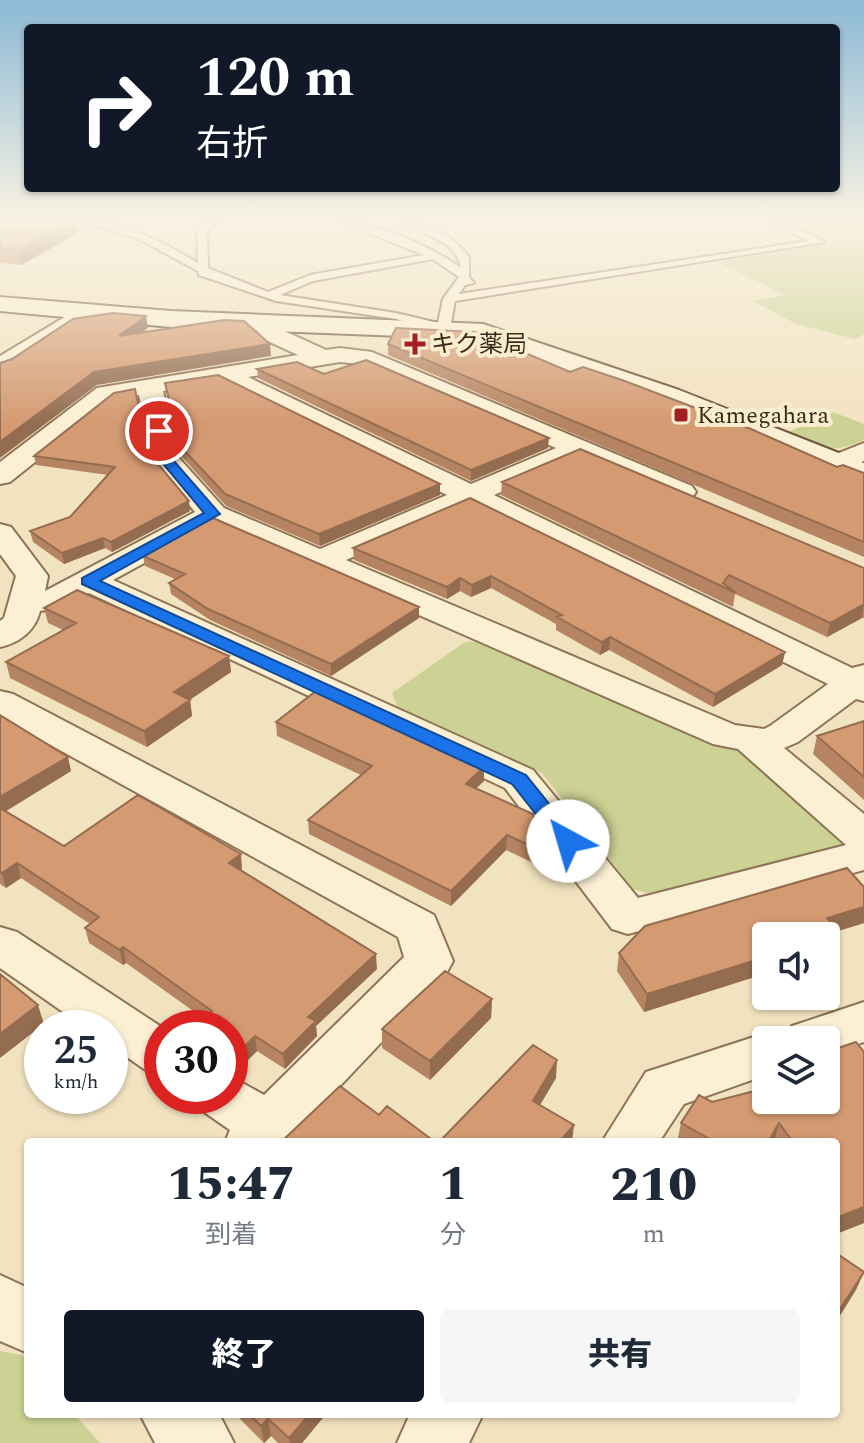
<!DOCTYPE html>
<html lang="ja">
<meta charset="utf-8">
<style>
:root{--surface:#fff;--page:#f6f6f7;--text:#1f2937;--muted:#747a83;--accent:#111827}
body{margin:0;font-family:Spectral,"Noto Sans JP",serif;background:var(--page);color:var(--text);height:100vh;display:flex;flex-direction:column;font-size:30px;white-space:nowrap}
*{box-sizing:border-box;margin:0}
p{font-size:26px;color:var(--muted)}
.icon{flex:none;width:44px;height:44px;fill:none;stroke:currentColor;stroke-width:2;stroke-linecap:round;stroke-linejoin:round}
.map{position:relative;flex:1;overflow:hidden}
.drawer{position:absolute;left:24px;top:1138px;width:816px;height:280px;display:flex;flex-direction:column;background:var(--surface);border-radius:8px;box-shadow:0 2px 6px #0004}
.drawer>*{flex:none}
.banner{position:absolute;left:24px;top:24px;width:816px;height:168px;border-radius:8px;box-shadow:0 2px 6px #0004;background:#111827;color:#fff;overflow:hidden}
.buttons{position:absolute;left:752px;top:922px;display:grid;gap:16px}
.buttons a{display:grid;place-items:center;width:88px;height:88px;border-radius:8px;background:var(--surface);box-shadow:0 2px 6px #0004;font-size:40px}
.speed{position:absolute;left:24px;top:1010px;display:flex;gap:16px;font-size:40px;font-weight:700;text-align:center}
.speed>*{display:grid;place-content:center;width:104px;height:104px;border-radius:50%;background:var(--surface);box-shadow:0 2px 6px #0004;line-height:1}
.speed small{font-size:20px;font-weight:400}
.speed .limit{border:12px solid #d22;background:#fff;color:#111}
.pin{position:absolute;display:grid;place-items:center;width:68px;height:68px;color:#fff;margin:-34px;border:4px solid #fff;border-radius:50%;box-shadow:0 2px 8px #0007}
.me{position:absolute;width:88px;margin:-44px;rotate:321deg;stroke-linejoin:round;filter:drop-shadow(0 0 6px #0008)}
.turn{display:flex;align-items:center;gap:28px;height:168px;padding:0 40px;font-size:36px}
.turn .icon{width:104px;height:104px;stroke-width:2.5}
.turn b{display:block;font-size:56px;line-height:68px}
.eta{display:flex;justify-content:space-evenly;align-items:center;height:136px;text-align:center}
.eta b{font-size:48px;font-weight:800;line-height:56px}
.primary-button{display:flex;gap:16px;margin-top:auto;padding:16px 40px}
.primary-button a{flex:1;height:92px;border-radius:8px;background:var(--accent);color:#fff;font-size:32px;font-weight:800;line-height:92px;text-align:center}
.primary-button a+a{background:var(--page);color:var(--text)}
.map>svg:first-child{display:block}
.green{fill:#cbd293}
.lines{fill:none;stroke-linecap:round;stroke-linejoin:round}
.lane-casing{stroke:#8e7356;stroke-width:4}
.street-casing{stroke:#8e7356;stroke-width:4}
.secondary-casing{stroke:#6f5439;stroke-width:4}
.lane{fill:#fcf0d4;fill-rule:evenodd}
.street{fill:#fcf0d4;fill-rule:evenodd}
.secondary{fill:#fcf0d4;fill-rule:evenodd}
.wall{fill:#b68462}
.shaded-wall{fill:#946c50}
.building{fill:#d49a72;stroke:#946c50;stroke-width:2}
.route{fill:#1a73e8;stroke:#114b97;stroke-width:2}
.poi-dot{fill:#a31f22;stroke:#f9edd0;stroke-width:3}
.labels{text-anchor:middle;stroke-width:8;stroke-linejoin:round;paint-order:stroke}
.far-poi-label{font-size:24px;fill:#3c2b1c;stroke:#f9edd0;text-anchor:start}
</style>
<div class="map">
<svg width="864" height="1443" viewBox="0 0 864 1443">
<rect width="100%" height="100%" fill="#f2e3c0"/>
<!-- green -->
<path class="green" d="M787 222H864V334L855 339 796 324 753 301 785 295 717 262 832 243Z
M833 412 864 424V440C829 455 822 448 789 432Z
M485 641 752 758 851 841 846 851 667 899 633 889 542 773 399 711 392 693 465 642Z
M0 1351 22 1355 28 1362V1414H74L100 1443H0Z"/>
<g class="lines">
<!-- lane casing -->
<g class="lane-casing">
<path id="lane" d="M84 222C127 222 162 242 198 263L197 230 205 222H216L207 231 208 268 268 292 310 275 424 255 341 222C376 222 432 247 461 268 456 239 423 235 402 222 429 222 453 236 469 257V277L474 283 465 285 459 294 809 241 771 222H784L825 242 455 301 450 328 444 332 396 319 276 301 199 275 198 271 139 239ZM433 259 459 277 443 299 438 323 396 313 280 295 313 281Z"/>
</g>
<!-- street casing -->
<g class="street-casing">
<path id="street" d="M83 306 94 312 91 317 8 371 0 373V356Z
M266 317 274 319 278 328 326 350 340 348 372 352 692 486 696 492 692 498 682 501 579 458 494 495 852 668 864 665V701L856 699 798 742 784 748 864 814V870L628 934 612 929 505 788 89 593 62 608 40 611C35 631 19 643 0 647V621L4 618 16 576 0 554V524L11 527 48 576 45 591 195 512 152 460 139 395 114 399 10 482 0 484V462L97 388 298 355 259 337 255 324ZM340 362 360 364 556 448 471 484 248 377ZM220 382 447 495 320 549 224 508 179 458 163 391ZM470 506 820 680 828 684 770 726 764 729 735 725 346 560ZM214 525 713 744 738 749 846 845 638 898 533 770 113 580Z
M864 443V461L836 472 826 470 822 464 826 458Z
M0 691 13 694 434 915 453 961 446 974 287 1142H225L230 1130 204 1112 197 1096H230V1076L264 1095 404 957 398 937 0 717Z
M0 927 17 932 163 1028 162 1075 144 1069 110 1045V1028H86L0 968Z
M864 1002V1042L826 1055V1040H785L792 1026Z
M766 1033 785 1040H766V1075L684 1104 659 1142H602L646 1072Z
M0 1275 28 1288V1353L0 1341Z
M140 1414H219L234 1443H155Z
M410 1414H483L469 1443H397Z"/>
</g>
<!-- secondary casing -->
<g class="secondary-casing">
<path id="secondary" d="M0 297 171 311 483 324 679 390 864 463V484L659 402 479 339 171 327 0 311Z"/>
</g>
<!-- lane -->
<use href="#lane" class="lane"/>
<!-- street -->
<use href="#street" class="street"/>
<!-- secondary -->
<use href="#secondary" class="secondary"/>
</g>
<!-- wall -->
<path class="wall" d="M0 222H77L78 233 21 265 0 263Z
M388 344 570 372 837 467 864 473V557L388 355Z
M257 369 324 374 548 448 471 481 258 378Z
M165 383 440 484V495L320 546 226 506 182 457Z
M148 452 190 511 112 552 105 548 64 564 33 542 30 531 70 517 108 475 36 465 34 456Z
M502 482 864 568V618H862L827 637 735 594 733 607 501 495Z
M470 498 785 652 782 665 713 707 609 650 600 655 556 630V624L491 588 471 597 460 591 447 599 354 560 353 548Z
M143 556 419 618 331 676 210 620 171 594 169 583 175 579 145 566Z
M44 608 229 656 231 672 190 700 192 716 147 747 10 678 6 662 63 630 48 623Z
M0 715 71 771 6 811V812L64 846 242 869 241 870 377 969 316 1026 317 1036 285 1069 257 1051 246 1062 230 1052V1028H203L202 1020 203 1018 126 963 123 965 89 943 85 928 90 924 21 878 6 888 0 884Z
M864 721V800L813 754 817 736Z
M276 722 484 767V781L476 788 547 854 546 869 506 850 451 906 309 834 308 820 361 775 277 736Z
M864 887V923L838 931 834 948 766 936V970L764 974 644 1012 617 971 619 953Z
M492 999 491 1018 430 1080 382 1048V1029Z
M864 1052V1223L836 1234V1142H677L681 1123 712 1102 764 1089 766 1081V1100Z
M235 1414H326L302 1443H278L271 1436 264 1443Z"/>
<!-- shaded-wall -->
<path class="shaded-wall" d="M70 222H77L78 233 21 265 18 250Z
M146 316 148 328 121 348 119 336Z
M270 344 271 356 97 385 0 458V442L94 372Z
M549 438 548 448 471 481V470Z
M440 484V495L320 546 319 534Z
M189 501 190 511 112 552 111 542Z
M103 538 105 548 64 564 62 553Z
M491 576V588L471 597 472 585Z
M460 578V591L447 599V587Z
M864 604 862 618 827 637 830 623Z
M419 607V618L331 676V664Z
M610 637 609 650 600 655 602 642Z
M785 652 782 665 713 707 715 694Z
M229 656 231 672 177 708 174 692Z
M190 700 192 716 147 747 144 731Z
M68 757 71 771 6 811 8 819 0 813V797Z
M484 767V781L466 798V784Z
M507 835 506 850 451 906V891Z
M241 854 242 869 231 878 229 863Z
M17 863 21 878 6 888 2 873Z
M864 907V923L838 931 834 948 826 951V936H822L827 918Z
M123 947 126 963 123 965 120 950Z
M376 954 377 969 316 1026 317 1036 285 1069 283 1054 308 1017Z
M766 954V970L764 974 644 1012 647 994Z
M492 999 491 1018 430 1080V1061Z
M38 1005 44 1024 0 1058V1034Z
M255 1036 257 1051 246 1062 244 1047Z
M557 1060 556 1078 532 1119 533 1101Z
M779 1123 774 1142H768Z
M574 1125 572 1142H559Z
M864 1207V1223L836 1234V1218Z
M864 1272 856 1290 836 1322V1315Z
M310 1414H326L302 1443H290L289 1438Z
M268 1419 271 1436 264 1443 261 1426Z"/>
<!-- building -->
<path class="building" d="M0 222H70L18 250 0 248Z
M113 313 146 316 119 336 224 320 244 321 270 344 94 372 0 442V363L12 359 73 319Z
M396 328 476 332 570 372 583 367 622 380 751 429 837 467 843 465 864 473V542L388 344Z
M366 360 549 438 471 470 257 369 297 362 324 374Z
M218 375 440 484 319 534 225 494 180 446 165 383Z
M135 389 148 452 189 501 111 542 103 538 62 553 30 531 70 517 115 467 34 456 114 393Z
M580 449 864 568V604L830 623 729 575 723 583 736 593 502 482Z
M470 498 785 652 715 694 610 637 602 642 557 617 562 615 491 576 472 585 460 578 447 587 353 548Z
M213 518 419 607 331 664 208 609 169 583 185 574 143 556Z
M77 590 229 656 174 692 190 700 144 731 6 662 76 623 44 608Z
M316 691 484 767 466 784 533 814 547 854 507 835 451 891 308 820 372 766 276 722Z
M0 715 68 757 0 797Z
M864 721V777L817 736Z
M138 795 241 854 229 863 376 954 308 1017 316 1021 283 1054 255 1036 244 1047 230 1038V1028H214L202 1020 212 1011 123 947 120 950 85 928 99 917 17 863 2 873 0 872V808L64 846Z
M847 868 864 887V907L827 918 838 931 822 936H766V957L647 994 619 953 645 926Z
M445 971 492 999 430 1061 382 1029Z
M0 974 38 1005 0 1034Z
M856 1042 864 1052V1207L836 1218V1142H793L779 1123 768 1142H715L681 1123 699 1095 712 1102 766 1088V1100H826V1052Z
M533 1045 557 1060 533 1101 574 1125 559 1142H439Z
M340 1086 379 1115 387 1106 435 1142H281Z
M836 1253 864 1272 836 1315Z
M249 1414H310L289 1438 268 1419 261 1426Z"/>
<!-- sky -->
<linearGradient id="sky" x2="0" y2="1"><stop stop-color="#8cbad6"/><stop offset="0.52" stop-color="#f9f2e3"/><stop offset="1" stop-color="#f9f2e3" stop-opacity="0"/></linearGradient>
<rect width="864" height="424" fill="url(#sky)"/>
<!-- route -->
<path class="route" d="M155 429H164L173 460 220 514 100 581 526 775 575 836 578 841 575 846H561L512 784 82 584V578L204 513 160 460Z"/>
<!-- markers -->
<g class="poi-dot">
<path d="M411 332h8v8h8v8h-8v8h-8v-8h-8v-8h8z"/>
<rect x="673" y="407" width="16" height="16" rx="4"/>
</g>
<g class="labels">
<!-- far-poi labels -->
<g class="far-poi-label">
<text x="431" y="352">キク薬局</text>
<text x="697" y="423">Kamegahara</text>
</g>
</g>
</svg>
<div class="buttons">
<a><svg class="icon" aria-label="sound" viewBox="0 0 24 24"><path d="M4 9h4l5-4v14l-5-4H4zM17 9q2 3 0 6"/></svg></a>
<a><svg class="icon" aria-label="layers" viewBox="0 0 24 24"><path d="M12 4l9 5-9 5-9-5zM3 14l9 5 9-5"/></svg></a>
</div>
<div class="speed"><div>25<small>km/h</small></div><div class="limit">30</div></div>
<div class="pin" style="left:159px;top:431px;background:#d93025"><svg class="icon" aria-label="arrive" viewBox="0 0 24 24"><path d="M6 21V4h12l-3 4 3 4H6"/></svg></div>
<svg class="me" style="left:568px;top:841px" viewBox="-20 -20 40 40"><circle r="19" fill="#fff"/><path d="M0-13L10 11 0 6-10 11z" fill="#1a73e8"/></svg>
<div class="banner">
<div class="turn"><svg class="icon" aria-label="right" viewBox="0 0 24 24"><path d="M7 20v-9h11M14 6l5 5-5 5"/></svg><div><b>120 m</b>右折</div></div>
</div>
<section class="drawer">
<div class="eta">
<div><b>15:47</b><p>到着</p></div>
<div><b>1</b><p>分</p></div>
<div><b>210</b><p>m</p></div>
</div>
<div class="primary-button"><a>終了</a><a>共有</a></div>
</section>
</div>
